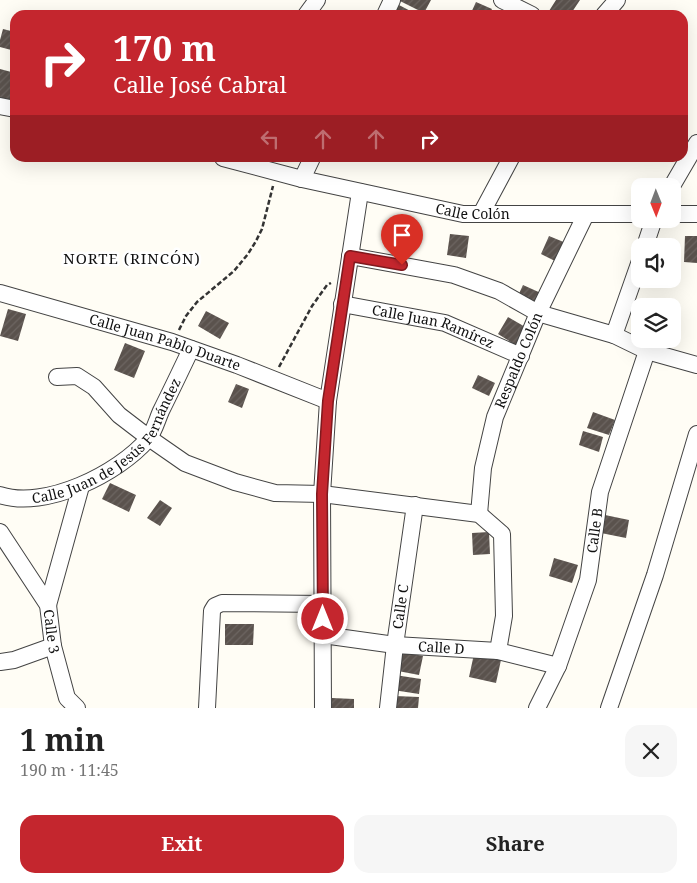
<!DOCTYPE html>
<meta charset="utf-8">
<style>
:root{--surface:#fff;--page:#f6f6f6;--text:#222;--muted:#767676;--accent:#c4262e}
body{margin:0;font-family:"Noto Serif",serif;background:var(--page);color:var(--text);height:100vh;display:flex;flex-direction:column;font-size:19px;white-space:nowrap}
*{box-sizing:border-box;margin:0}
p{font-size:16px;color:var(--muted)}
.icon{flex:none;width:28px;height:28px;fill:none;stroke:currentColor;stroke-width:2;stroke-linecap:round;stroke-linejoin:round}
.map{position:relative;height:708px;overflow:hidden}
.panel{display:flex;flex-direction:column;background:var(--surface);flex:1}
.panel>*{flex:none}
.guide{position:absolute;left:10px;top:10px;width:678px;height:152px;border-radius:15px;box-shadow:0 5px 20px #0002;background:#c4262e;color:#fff;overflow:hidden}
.needle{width:32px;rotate:179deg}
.tools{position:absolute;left:631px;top:178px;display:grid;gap:10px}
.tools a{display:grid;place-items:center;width:50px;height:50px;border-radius:10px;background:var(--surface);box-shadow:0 5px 20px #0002;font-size:25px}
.pin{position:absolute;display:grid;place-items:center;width:42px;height:42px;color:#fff;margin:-51px -21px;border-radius:50% 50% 50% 0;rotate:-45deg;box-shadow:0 0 5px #0007}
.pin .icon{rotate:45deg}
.me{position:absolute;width:55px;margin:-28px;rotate:0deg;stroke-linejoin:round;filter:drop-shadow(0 0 4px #0008)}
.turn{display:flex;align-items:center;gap:18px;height:105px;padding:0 20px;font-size:22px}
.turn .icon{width:65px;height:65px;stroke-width:2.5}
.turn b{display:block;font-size:35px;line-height:42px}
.lanes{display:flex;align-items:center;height:48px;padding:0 20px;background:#0003;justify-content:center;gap:25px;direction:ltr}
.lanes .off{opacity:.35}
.round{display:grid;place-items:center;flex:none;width:52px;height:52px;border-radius:15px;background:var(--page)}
.overview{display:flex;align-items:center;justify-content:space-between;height:85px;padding:0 20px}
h1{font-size:30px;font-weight:700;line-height:38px}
.button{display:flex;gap:10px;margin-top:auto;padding:10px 20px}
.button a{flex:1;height:58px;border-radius:15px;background:var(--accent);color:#fff;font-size:20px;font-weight:700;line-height:58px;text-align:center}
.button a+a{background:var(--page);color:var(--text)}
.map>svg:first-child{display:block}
.building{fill:url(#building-hatch)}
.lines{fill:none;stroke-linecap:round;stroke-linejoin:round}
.street-casing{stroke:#444;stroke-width:18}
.path{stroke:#333;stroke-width:2.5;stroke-dasharray:5 2.5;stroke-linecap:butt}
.street{stroke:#fff;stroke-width:16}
.route-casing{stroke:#7f191e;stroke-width:12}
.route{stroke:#c4262e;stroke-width:9}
.labels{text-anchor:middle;stroke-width:5;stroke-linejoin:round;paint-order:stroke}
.street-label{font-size:14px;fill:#111;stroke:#fff}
.neighbourhood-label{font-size:15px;letter-spacing:1px;fill:#111;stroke:#fff}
</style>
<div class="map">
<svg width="697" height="708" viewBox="0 0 697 708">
<defs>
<pattern id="building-hatch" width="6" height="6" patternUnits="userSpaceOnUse" patternTransform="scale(1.25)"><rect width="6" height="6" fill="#5a524d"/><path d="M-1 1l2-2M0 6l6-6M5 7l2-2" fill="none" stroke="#6d6662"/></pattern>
</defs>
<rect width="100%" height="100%" fill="#fffdf5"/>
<!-- building -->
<path class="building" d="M398 0H431L424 13Z
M556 0H580L570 15H555L549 11Z
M476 2 492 9 489 15H470Z
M399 5 418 15H394Z
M3 29 15 32V51L0 47V40Z
M0 69 15 73V103L0 99Z
M450 234 469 236 466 258 447 255Z
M549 236 566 243 557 262 541 254Z
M685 236H697V263L684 262Z
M523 285 543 294 535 309 516 300Z
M8 309 26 314 18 341 0 336Z
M206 311 229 323 220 339 198 326Z
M508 317 527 328 517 346 498 334Z
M125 343 145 351 134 378 114 370Z
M478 375 495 383 489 396 472 388Z
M236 384 249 389 242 408 228 402Z
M593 412 615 420 609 435 587 428Z
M583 431 603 437 599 452 579 445Z
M110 483 136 495 129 512 102 499Z
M160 500 172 508 160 526 147 518Z
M605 515 629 520 626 538 601 533Z
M489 532 490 554 473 555 472 533Z
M554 558 578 565 572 583 549 576Z
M225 624H254L253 645H225Z
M402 652 423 656 419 675 398 671Z
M474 654 501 660 496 683 469 677Z
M395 675 421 679 419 694 393 690Z
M395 696 419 697 418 708H395Z
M332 698 354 699V708H332Z"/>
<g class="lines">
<!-- street casing -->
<g class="street-casing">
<g id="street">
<path d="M502 0 532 15"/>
<path d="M306 15 317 0"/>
<path d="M385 15 392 0"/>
<path d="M604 15 617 0"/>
<path d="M0 106 15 109"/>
<path id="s1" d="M223 158 302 179 463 214H640"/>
<path d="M302 179 312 158"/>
<path d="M672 186 697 143"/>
<path d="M481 214 511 158"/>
<path d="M672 214H697"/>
<path d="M645 246 654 219"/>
<path d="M350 256 454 275 499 291 538 313 614 335"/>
<path d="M640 261 614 335 647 351 697 365"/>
<path id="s2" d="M0 293 172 342 237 365 328 401"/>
<path id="s3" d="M342 304 445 323 521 356"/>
<path d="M57 377 77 376 94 387 119 415 149 438 185 463 235 482 275 493 322 494 479 514 502 534 504 616 498 651"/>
<path id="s4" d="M0 495C45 510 118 474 148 439 154 432 157 420 161 411 171 391 181 370 191 349"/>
<path id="s5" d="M479 514 483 468 495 417 538 313 586 214"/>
<path id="s6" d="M0 532 48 605 53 646 67 698 77 708"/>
<path d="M48 605 81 486"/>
<path id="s7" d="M323 635 395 645 498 651 558 666"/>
<path d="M0 662 14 660 53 646"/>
<path d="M207 708 212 611 215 606 222 603 323 604"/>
<path d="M323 708 322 494 328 401 360 192"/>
<path id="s8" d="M388 708 395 645 415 505"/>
<path id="s9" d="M537 708 558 666 588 580 600 492 647 351"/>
<path d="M609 708 655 575 697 434"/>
</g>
</g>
<!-- path -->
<path class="path" d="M179 330 186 316 197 302 234 271 248 254 256 241 262 229 273 186
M279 367 312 306 327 285 331 283"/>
<!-- street -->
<use href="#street" class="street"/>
</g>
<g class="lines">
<!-- route casing -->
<g class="route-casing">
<path id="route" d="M323 619 322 494 328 401 350 256 402 265"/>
</g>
<!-- route -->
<use href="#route" class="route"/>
</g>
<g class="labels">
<!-- street labels -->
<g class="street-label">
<text dy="5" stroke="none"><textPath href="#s1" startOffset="256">Calle Colón</textPath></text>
<text dy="5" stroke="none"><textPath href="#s3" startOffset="94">Calle Juan Ramírez</textPath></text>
<text dy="5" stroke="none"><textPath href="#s2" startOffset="172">Calle Juan Pablo Duarte</textPath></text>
<text dy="5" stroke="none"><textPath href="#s5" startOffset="160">Respaldo Colón</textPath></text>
<text dy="5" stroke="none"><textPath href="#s4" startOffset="132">Calle Juan de Jesús Fernández</textPath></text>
<text dy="5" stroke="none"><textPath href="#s9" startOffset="188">Calle B</textPath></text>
<text dy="5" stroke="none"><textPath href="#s8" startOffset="102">Calle C</textPath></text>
<text dy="5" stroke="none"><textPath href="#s6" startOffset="114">Calle 3</textPath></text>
<text dy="5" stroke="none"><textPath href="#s7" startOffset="119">Calle D</textPath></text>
</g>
<!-- neighbourhood labels -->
<g class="neighbourhood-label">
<text x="132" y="264">NORTE (RINCÓN)</text>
</g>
</g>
</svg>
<div class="tools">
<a><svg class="needle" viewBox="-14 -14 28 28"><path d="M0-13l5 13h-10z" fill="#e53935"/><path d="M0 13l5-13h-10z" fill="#767676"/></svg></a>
<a><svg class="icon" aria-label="sound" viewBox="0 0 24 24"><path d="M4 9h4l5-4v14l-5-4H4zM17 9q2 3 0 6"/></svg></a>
<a><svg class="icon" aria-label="layers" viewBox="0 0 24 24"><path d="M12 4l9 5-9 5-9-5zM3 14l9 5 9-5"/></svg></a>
</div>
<div class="pin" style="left:402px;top:265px;background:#d93025"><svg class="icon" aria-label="arrive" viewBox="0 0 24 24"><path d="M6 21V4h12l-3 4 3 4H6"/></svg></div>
<svg class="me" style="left:323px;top:619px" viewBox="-20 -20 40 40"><circle r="17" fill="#c4262e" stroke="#fff" stroke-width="3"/><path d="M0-11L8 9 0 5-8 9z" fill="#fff"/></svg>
<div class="guide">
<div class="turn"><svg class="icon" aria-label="right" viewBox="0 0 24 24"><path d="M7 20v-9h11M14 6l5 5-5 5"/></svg><div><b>170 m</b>Calle José Cabral</div></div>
<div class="lanes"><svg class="icon off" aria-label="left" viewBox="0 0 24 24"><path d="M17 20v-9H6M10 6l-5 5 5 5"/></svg><svg class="icon off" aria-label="ahead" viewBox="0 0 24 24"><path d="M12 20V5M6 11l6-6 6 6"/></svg><svg class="icon off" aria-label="ahead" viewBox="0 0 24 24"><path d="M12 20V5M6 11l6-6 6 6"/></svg><svg class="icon" aria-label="right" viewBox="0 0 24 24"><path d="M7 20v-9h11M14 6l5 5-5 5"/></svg></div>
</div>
</div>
<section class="panel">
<div class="overview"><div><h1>1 min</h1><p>190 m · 11:45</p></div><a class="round"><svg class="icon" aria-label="close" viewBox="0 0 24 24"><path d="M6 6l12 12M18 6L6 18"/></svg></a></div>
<div class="button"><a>Exit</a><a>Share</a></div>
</section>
